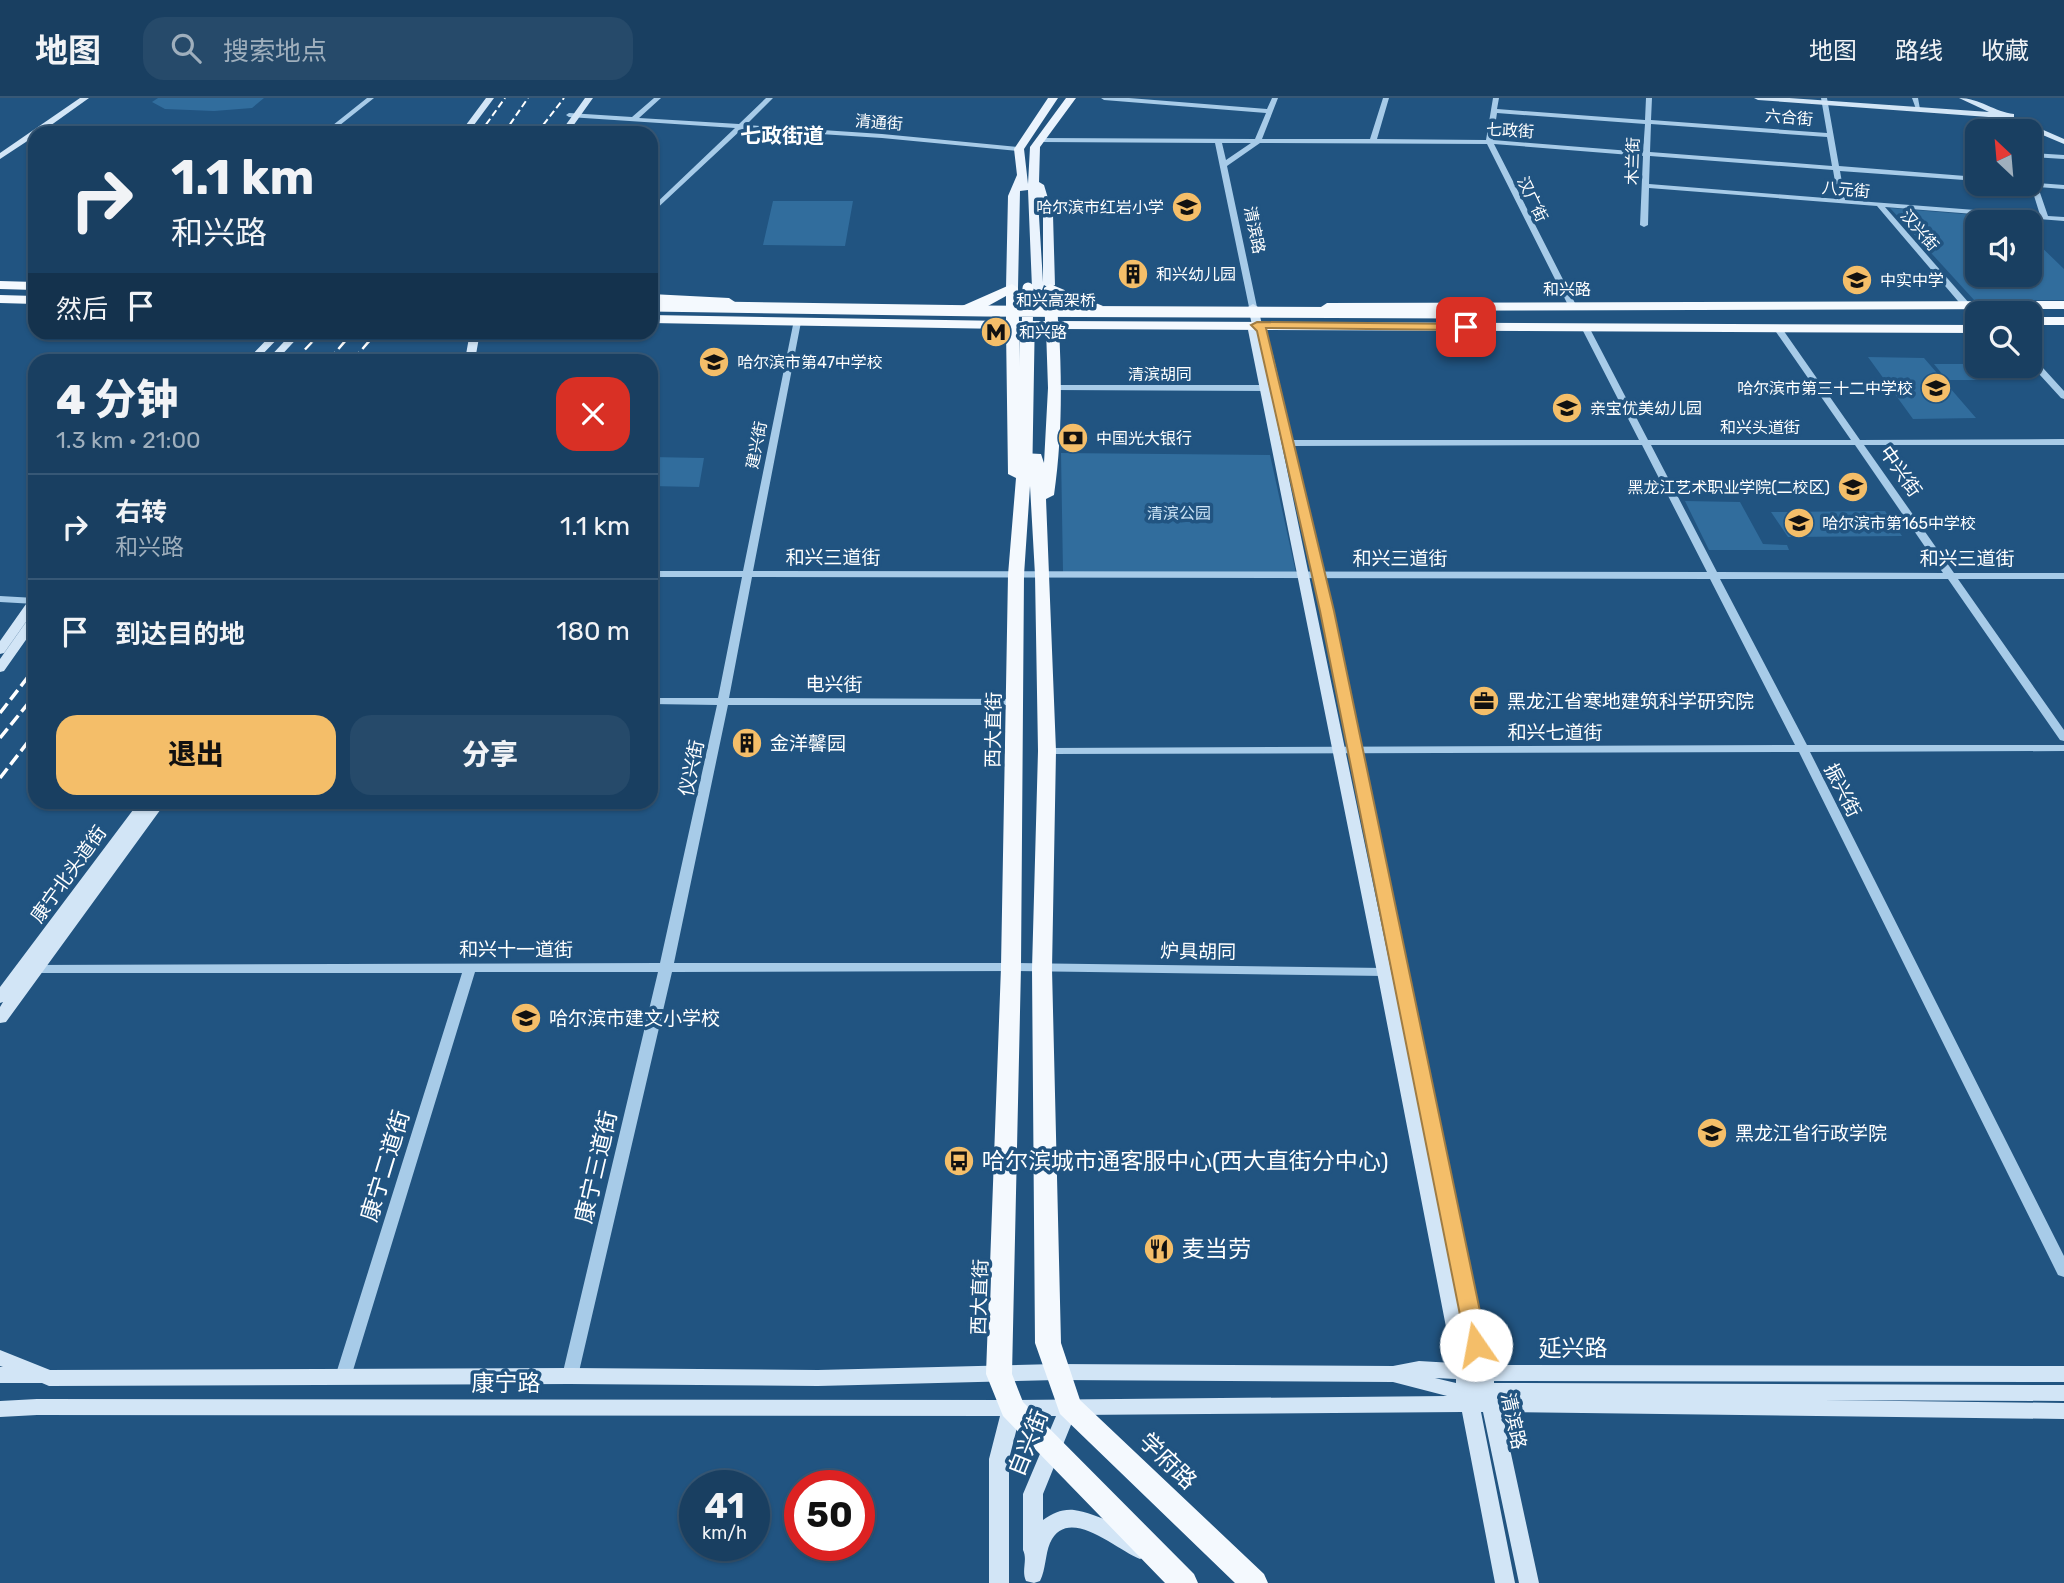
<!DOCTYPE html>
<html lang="zh">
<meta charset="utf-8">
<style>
:root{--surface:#193f61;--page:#264a6a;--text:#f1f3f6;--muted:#9fafbd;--line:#375876;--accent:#f4be69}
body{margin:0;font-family:Rubik,"Noto Sans SC",sans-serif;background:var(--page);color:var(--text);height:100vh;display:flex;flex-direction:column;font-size:26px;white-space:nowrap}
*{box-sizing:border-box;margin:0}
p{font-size:23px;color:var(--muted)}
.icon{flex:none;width:38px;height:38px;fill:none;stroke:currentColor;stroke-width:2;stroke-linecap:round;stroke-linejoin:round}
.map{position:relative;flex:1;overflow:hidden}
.sheet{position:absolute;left:28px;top:256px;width:630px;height:455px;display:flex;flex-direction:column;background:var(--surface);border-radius:21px;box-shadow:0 2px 5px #0004,0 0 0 2px var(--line)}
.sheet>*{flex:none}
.top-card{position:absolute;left:28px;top:28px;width:630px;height:214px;border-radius:21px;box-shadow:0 2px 5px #0004,0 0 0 2px var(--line);background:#193f61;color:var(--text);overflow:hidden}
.needle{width:46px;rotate:334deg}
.controls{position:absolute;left:1965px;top:21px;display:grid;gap:14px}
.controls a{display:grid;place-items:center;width:77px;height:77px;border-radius:14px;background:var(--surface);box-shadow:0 2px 5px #0004,0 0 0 2px var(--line);font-size:35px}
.speed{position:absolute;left:679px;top:1372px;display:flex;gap:14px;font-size:35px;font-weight:700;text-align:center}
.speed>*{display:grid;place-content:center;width:91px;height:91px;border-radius:50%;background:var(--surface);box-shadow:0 2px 5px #0004,0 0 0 2px var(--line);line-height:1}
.speed small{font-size:18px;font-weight:400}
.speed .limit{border:10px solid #d22;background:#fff;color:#111}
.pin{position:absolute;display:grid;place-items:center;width:60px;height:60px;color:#fff;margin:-30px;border-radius:14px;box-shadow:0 4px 10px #0006}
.me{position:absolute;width:77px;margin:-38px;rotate:348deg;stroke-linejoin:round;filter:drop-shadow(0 0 5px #0008)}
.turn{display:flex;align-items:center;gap:24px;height:147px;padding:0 28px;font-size:32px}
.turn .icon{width:91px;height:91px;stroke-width:2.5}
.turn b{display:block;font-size:49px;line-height:60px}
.then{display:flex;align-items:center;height:66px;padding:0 28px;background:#0003;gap:14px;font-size:26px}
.round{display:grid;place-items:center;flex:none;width:74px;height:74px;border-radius:21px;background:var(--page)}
.overview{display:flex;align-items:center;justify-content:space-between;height:119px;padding:0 28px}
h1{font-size:42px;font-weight:800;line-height:52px}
.button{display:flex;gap:14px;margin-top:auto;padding:14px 28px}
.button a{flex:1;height:80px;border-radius:21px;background:var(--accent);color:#111;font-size:28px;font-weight:800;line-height:80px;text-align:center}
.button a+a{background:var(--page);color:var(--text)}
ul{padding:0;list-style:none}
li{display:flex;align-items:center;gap:21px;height:105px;padding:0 28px;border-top:2px solid var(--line)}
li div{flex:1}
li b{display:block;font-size:26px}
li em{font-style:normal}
header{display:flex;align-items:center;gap:42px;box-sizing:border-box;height:98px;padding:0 35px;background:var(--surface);border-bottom:2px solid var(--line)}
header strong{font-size:33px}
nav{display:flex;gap:38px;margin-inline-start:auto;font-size:24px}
.search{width:490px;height:63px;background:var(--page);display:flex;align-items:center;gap:18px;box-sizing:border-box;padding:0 24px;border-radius:21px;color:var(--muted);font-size:26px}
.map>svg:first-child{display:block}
.green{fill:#316d9d}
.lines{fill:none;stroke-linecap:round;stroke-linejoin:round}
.tertiary{fill:#a7cbe8;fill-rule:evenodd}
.secondary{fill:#d2e5f6;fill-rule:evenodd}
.primary{fill:#eaf3fd;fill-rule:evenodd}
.trunk{fill:#f4f9fe;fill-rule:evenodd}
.rail-far2{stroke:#fff;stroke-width:2;stroke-dasharray:7 3.5;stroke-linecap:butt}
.rail-far1{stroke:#fff;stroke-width:2.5;stroke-dasharray:10 4.5;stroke-linecap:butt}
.rail{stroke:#fff;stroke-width:3.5;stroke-dasharray:12 5;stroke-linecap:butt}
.trunk-bridge-far1{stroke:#f4f9fe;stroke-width:11}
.trunk-bridge{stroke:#f4f9fe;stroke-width:15}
.route{fill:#f4be69;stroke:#9f7c44;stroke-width:2}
.labels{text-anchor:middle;stroke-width:7;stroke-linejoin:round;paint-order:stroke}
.far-street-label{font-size:16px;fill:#fff;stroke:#215481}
.far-poi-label{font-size:16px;fill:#fff;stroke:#215481;text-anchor:start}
.far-park-label{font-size:16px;fill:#cbe3f6;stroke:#215481}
.street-label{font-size:19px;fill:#fff;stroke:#215481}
.poi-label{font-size:19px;fill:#fff;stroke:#215481;text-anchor:start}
.far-district-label{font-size:21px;font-weight:bold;fill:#fff;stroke:#215481}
.near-poi-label{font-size:23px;fill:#fff;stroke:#215481;text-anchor:start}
.near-street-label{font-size:23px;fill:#fff;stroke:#215481}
</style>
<header>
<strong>地图</strong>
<div class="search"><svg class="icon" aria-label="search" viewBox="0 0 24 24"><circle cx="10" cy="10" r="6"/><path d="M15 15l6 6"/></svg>搜索地点</div>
<nav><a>地图</a><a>路线</a><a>收藏</a></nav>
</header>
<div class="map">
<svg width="2064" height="1485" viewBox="0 0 2064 1485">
<rect width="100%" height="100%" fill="#215481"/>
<!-- green -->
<path class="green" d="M158 0H264L252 10 214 13 165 11 152 4Z
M773 103H853L845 148 763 147Z
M1890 110 2012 120 2016 124H1978V177H2030V138L2064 171V202L1975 203Z
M1868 259 1924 260 1976 320 1913 321Z
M1934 266H1977L1992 282H1947Z
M1061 355 1270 357 1296 475 1063 474Z
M651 359 704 360 699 389 651 388Z
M1685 403 1740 404 1763 446 1787 447 1789 452H1709Z
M1885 413 1902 438 1788 439 1771 414Z"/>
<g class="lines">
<!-- tertiary -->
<path class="tertiary" d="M367 0H374L330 35H323Z
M654 0H661L639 20 739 26 766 0H773L746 27 882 36 1019 49 1022 51 1019 53 882 40 742 31 651 116V110L735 30 569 19 566 17 569 15 632 19Z
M1101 0H1129L1267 11 1272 0H1278L1262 41H1370L1383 0H1389L1377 41 1486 42 1493 0H1499L1497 11 1645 22 1646 0H1652L1651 22 1827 35 1821 0H1827L1839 68 1978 79V83L1840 73 1845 102 2040 117 2031 88 2024 86H2030V73L2034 75 2037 85 2064 87V91L2038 89 2048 118 2064 119V123L1885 109 1969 205 1970 207 1966 209H1963L1877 108 1649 90 1648 127 1644 129 1640 127 1643 58 1494 46 1577 209 1573 211 1569 209 1487 46 1260 45 1227 68 1257 209 1253 211 1249 209 1215 45 1040 44 1037 42 1040 40 1255 41 1266 15 1104 2ZM1497 15 1645 26 1643 54 1493 42ZM1651 26 1827 39 1832 68 1650 54ZM1222 45H1251L1226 62ZM1650 58 1833 72 1838 101 1649 86Z
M1912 0H1918L1920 11H1916Z
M2030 55 2064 57V61L2030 59Z
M794 222 801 224 753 473 1707 474 1642 347 1289 348 1284 345 1289 342H1639L1581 229 1585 227 1589 229 1648 342H1851L1774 231 1778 229H1781L1860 342 2064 341V347H1864L1954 475H2064V481H1958L2064 632V643L2060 642 1948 481H1720L1807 647H2064V653L1810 654 2064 1158V1179L2058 1177 2056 1173 1799 654 1047 656 1041 653 1047 650 1795 647 1710 481 752 479 729 600 1016 601 1022 604 1016 607H728L674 865H1011L1385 870 1392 874 1385 878 1011 873 672 874 578 1278 576 1283 570 1285 564 1283 562 1278 658 874H475L351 1279 349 1284 343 1286 337 1284 335 1279 462 875H29L22 871 29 867 660 865 717 607 651 606V600H718L742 479H651V473H743ZM1651 347H1855L1943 475 1717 474Z
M2030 258 2033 259 2064 293V301L2061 300 2030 266Z
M1055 287H1266L1270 290 1266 293 1052 292 1051 290Z
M0 498 35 500V506L0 504Z"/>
<!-- secondary -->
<path class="secondary" d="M80 0H89L40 35H35V38L0 61V55Z
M486 0H494L468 35H460Z
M585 0H593L568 35H560Z
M1754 0H1789L1989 14 1959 0C1979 0 1995 14 2014 16V19L2064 41V46L2002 20 1758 2Z
M1253 206 1258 209 1262 227 1258 232 1420 1012 1321 513 1263 257 1268 254 1273 257 1333 513 1490 1267 2064 1268V1284L1494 1283V1285L2064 1287V1303L1823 1302 2064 1305V1321L1502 1314 1539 1485H1519L1483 1314H1481L1515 1485H1495L1462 1314 1075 1317 1043 1396V1422C1053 1415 1062 1411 1074 1412 1092 1414 1142 1435 1150 1452L1147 1458 1140 1461C1116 1452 1068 1406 1050 1445 1045 1457 1046 1471 1040 1483L1034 1485 1026 1483C1021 1472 1028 1462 1023 1452V1396L1056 1318H1020L1009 1361V1485H989V1361L1000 1318 37 1317 0 1319V1303L37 1301 1012 1302 1447 1298 1393 1284 1056 1282 818 1288 570 1286 49 1288 42 1285H0V1269H3L0 1268V1252L50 1272 570 1270 818 1272 1056 1266 1393 1268 1419 1263 1453 1265 1377 874 1248 232 1252 227 1248 209ZM1435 1280 1456 1281V1285Z
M274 234H284L257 262H247Z
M293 234H303L277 262H267Z
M470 234H480L475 262H465Z
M35 498V511L4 555 0 556V543L31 499Z
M35 516V529L4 573 0 574V561L31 517Z
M139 704H166L6 924 0 925V909L3 904 0 905V889Z"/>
<!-- primary -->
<path class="primary" d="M1048 0H1058L1024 51 1028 86 1030 49 1066 0H1076L1040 49 1039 84 1044 87 1053 117 1055 187 1049 190 1044 187 1042 192 1038 193 1032 190 1028 92 1020 93 1018 190 1012 193 1006 190 1008 98 1017 77 1014 51ZM1038 102 1043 117V184Z"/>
<!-- trunk -->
<path class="trunk" d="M0 183 35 184V192L0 191Z
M1012 186 1018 190 1019 223H1045L1044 190 1050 186 1103 208 1097 212 1076 207 1057 198 1058 223 1978 227V235L1059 231C1062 287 1062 341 1054 397L1046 401 1056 653 1052 871 1061 1245 1080 1302 1264 1476 1268 1485H1235L1060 1316 1035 1245 1032 871 1038 653 1035 477 1030 388 1024 477 1021 869 1012 1276 1023 1304 1194 1476 1198 1485H1165L1003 1318 986 1276 1001 869 1008 477 1016 380 1008 376 1006 231 651 225V217L1006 223V198L988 208 968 212 962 208ZM1019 231H1046L1048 290 1044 365 1041 356 1022 355Z
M651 196 729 200 735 204 729 208 651 204Z
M0 197 35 198V206L0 205Z
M2064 203V211L1327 213 1321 209 1327 205Z
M2030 219H2064V227H2030Z"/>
<!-- rail-far2 -->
<path class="rail-far2" d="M480 35 505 0
M504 35 528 0
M537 35 564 0
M312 244 321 234
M344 244 352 234
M369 244 377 234"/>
<!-- rail-far1 -->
<path class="rail-far1" d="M295 262 314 242
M329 262 346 242
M353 262 370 242"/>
<!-- rail -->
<path class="rail" d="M0 615 35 570
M0 640 35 597
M0 680 35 635"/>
<!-- trunk-bridge-far1 -->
<path class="trunk-bridge-far1" d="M651 208 985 213 1458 215
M1027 244 1028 190"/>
<!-- trunk-bridge -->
<path class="trunk-bridge" d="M1025 359 1027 242"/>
</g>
<!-- route -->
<path class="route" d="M1257 224 1466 226 1471 229 1466 232 1266 230 1334 513 1487 1247 1484 1253 1476 1256 1469 1253 1466 1247 1320 513 1257 233 1251 227Z"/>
<!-- icons -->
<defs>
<g id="school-disc" transform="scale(1.575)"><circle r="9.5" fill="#f4be69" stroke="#215481"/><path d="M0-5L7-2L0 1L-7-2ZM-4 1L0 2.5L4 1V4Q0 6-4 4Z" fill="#111"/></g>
<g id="building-disc" transform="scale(1.575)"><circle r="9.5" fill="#f4be69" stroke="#215481"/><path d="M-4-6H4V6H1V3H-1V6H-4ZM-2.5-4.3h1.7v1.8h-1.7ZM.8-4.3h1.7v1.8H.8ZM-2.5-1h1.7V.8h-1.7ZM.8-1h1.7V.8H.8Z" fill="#111"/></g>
<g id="metro-disc" transform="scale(1.575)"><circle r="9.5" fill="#f4be69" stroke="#215481"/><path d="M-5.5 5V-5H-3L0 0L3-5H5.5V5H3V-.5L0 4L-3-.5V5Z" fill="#111"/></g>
<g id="bank-disc" transform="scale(1.575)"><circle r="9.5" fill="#f4be69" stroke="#215481"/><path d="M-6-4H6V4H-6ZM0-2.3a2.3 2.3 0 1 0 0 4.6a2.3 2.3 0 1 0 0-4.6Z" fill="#111"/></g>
<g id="office-disc" transform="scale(1.575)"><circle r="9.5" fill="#f4be69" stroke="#215481"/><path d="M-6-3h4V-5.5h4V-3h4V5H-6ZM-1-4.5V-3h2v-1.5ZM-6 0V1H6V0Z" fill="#111"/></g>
<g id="university-disc" transform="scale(1.575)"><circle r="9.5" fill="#f4be69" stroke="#215481"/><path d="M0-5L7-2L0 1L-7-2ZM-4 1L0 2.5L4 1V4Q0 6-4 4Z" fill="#111"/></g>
<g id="bus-disc" transform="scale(1.575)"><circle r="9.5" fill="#f4be69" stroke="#215481"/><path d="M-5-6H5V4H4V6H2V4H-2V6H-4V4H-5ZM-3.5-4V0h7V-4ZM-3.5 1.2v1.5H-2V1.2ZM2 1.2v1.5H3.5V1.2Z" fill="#111"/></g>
<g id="restaurant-disc" transform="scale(1.575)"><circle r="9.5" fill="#f4be69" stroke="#215481"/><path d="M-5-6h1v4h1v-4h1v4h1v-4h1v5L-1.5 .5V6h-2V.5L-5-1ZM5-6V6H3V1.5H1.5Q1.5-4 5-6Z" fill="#111"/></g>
</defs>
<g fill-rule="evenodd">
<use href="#school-disc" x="1187" y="109"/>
<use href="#building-disc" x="1133" y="176"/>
<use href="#school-disc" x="1857" y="182"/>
<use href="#metro-disc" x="996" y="234"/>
<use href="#school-disc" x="714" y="264"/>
<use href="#school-disc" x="1936" y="290"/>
<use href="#school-disc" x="1567" y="310"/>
<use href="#bank-disc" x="1073" y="340"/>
<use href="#school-disc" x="1853" y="389"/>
<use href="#school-disc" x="1799" y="425"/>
<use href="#office-disc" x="1484" y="603"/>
<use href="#building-disc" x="747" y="645"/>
<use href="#school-disc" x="526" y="920"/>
<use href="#university-disc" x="1712" y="1035"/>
<use href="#bus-disc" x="959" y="1063"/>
<use href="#restaurant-disc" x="1159" y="1151"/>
</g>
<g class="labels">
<!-- far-street labels -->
<g class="far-street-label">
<text transform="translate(1789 19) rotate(5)" y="6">六合街</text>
<text transform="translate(879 24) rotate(4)" y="6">清通街</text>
<text transform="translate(1510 32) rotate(3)" y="6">七政街</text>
<text transform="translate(1632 63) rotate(-88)" y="6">木兰街</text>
<text transform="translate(1846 91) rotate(5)" y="6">八元街</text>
<text transform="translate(1533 101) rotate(64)" y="6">汉广街</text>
<text transform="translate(1255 132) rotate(78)" y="6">清滨路</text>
<text transform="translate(1920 132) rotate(49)" y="6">汉兴街</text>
<text x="1567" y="197">和兴路</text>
<text x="1056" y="208">和兴高架桥</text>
<text x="1160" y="282">清滨胡同</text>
<text x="1760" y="335">和兴头道街</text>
<text transform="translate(756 347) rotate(-79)" y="6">建兴街</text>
</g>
<!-- far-poi labels -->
<g class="far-poi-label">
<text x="1164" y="115" text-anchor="end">哈尔滨市红岩小学</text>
<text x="1156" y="182">和兴幼儿园</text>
<text x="1880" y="188">中实中学</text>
<text x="1019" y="240">和兴路</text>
<text x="737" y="270">哈尔滨市第47中学校</text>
<text x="1913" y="296" text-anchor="end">哈尔滨市第三十二中学校</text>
<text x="1590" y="316">亲宝优美幼儿园</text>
<text x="1096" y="346">中国光大银行</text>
<text x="1830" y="395" text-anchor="end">黑龙江艺术职业学院(二校区)</text>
<text x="1822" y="431">哈尔滨市第165中学校</text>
</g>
<!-- far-park labels -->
<g class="far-park-label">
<text x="1179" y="421">清滨公园</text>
</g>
<!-- street labels -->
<g class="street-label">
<text transform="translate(1901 373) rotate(55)" y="7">中兴街</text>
<text x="833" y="466">和兴三道街</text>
<text x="1400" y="467">和兴三道街</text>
<text x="1967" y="467">和兴三道街</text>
<text x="834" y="593">电兴街</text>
<text transform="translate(993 632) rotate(-89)" y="7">西大直街</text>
<text x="1555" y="641">和兴七道街</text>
<text transform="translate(691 670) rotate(-78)" y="7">仪兴街</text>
<text transform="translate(1843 692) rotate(63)" y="7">振兴街</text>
<text transform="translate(68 776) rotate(-54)" y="7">康宁北头道街</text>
<text x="516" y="858">和兴十一道街</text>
<text transform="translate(1198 853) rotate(1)" y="7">炉具胡同</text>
<text transform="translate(979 1199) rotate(-88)" y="7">西大直街</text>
<text transform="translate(1514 1323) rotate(78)" y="7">清滨路</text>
</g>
<!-- poi labels -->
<g class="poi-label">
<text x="1507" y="610">黑龙江省寒地建筑科学研究院</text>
<text x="770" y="652">金洋馨园</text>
<text x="549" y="927">哈尔滨市建文小学校</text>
<text x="1735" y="1042">黑龙江省行政学院</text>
</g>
<!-- far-district labels -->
<g class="far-district-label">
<text x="782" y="45">七政街道</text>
</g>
<!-- near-poi labels -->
<g class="near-poi-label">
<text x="982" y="1071">哈尔滨城市通客服中心(西大直街分中心)</text>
<text x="1182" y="1159">麦当劳</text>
</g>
<!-- near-street labels -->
<g class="near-street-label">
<text transform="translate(385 1068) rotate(-73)" y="8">康宁二道街</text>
<text transform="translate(596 1069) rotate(-77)" y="8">康宁三道街</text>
<text x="1573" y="1258">延兴路</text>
<text x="506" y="1293">康宁路</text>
<text transform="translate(1028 1345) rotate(-68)" y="8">自兴街</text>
<text transform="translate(1168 1363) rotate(44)" y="8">学府路</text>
</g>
</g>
</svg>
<div class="controls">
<a><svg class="needle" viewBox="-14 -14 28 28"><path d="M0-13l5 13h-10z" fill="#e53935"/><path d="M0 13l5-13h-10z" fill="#9fafbd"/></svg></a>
<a><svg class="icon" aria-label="sound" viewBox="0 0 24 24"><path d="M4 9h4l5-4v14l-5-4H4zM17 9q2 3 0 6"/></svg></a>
<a><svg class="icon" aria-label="search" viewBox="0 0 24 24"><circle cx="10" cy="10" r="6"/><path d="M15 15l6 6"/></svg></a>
</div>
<div class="speed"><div>41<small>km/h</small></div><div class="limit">50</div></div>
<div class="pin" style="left:1466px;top:229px;background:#d93025"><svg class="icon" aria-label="arrive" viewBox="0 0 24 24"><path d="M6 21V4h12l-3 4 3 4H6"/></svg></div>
<svg class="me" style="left:1476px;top:1247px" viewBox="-20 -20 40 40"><circle r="19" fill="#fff"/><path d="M0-13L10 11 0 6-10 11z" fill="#f4be69"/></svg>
<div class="top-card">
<div class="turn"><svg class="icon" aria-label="right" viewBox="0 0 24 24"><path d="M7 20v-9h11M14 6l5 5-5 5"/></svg><div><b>1.1 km</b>和兴路</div></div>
<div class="then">然后<svg class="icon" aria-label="arrive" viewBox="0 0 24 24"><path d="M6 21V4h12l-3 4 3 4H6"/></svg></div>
</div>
<section class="sheet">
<div class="overview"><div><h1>4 分钟</h1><p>1.3 km · 21:00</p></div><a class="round" style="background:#d93025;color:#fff"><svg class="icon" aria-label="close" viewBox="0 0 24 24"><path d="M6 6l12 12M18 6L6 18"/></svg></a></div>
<ul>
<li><svg class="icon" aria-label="right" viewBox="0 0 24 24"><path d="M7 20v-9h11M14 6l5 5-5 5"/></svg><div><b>右转</b><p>和兴路</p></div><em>1.1 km</em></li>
<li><svg class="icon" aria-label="arrive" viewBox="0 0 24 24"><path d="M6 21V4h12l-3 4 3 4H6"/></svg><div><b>到达目的地</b></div><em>180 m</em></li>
</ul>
<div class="button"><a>退出</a><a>分享</a></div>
</section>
</div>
